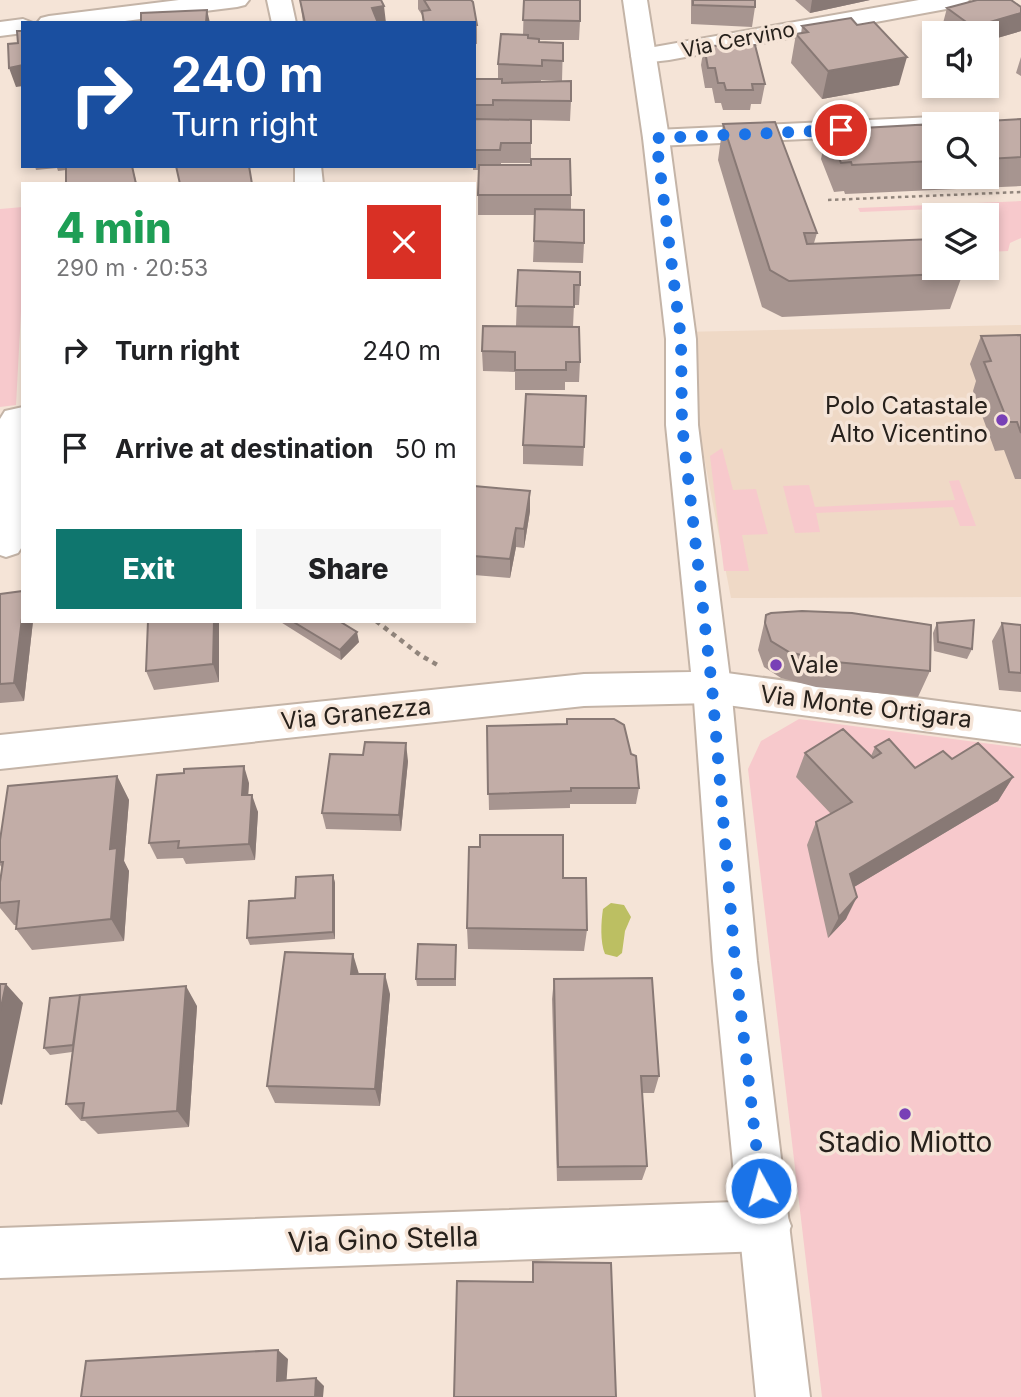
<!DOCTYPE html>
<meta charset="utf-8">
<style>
:root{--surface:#fff;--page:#f6f6f6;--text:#202124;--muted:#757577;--accent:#0f766e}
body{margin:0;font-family:Inter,sans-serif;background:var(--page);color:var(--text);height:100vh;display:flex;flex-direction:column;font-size:26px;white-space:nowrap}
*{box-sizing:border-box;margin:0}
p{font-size:23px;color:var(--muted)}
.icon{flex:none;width:38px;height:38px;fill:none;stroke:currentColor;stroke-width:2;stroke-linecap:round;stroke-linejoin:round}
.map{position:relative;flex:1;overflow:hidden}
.drawer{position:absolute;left:21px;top:182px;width:455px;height:441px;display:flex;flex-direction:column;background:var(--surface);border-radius:0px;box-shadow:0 4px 10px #0003}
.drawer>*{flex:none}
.top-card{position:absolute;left:21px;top:21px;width:455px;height:147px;border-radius:0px;box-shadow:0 4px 10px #0003;background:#1a4fa0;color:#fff;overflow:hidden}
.controls{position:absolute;left:922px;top:21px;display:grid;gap:14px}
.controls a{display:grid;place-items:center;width:77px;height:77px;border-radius:0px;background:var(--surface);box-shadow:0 4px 10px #0003;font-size:35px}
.pin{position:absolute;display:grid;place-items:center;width:60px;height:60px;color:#fff;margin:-30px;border:4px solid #fff;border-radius:50%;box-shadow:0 2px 7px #0007}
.me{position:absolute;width:77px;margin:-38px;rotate:353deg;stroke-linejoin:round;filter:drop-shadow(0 0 5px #0008)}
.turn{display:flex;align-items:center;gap:24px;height:147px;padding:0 35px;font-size:32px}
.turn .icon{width:91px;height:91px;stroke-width:2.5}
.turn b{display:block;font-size:49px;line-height:60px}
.round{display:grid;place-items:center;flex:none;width:74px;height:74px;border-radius:0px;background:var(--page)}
.head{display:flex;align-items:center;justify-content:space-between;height:119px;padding:0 35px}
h1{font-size:42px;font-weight:800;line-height:52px;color:#1e9e55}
.button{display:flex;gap:14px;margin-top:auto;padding:14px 35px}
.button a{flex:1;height:80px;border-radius:0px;background:var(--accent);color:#fff;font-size:28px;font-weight:800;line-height:80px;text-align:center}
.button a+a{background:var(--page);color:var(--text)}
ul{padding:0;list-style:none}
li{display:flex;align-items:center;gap:21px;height:98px;padding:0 35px}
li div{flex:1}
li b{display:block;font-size:26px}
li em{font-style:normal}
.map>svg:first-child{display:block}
.built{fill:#efd9c6}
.green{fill:#f7c9cc}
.water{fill:#bcbf62}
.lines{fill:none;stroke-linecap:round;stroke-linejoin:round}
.minor-casing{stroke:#c4b4a7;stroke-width:4}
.tertiary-casing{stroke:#c4b4a7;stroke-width:4}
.secondary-casing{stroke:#c4b4a7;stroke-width:4}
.path-far1{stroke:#91857c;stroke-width:2.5;stroke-dasharray:3.5 3.5;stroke-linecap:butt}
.path{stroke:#91857c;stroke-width:4.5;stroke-dasharray:5 5;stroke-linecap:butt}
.minor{fill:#fff;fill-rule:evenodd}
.tertiary{fill:#fff;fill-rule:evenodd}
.secondary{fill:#fff;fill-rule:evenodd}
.wall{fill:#a79590;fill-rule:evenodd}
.shaded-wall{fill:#887975}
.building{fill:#c2ada7;stroke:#887975;stroke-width:2}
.route{stroke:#1a73e8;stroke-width:12;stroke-dasharray:0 21.6}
.poi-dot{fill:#7840b6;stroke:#f5e4d7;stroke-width:2.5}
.labels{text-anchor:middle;stroke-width:7;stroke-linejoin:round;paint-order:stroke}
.far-street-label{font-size:21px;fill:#27211c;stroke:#f5e4d7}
.poi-label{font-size:24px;fill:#27211c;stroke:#f5e4d7;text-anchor:end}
.street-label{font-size:24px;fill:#27211c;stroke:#f5e4d7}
.near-poi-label{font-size:28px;fill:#27211c;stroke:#f5e4d7}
.near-street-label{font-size:28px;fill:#27211c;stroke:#f5e4d7}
</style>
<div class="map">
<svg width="1021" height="1397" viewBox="0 0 1021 1397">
<rect width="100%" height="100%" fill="#f5e4d7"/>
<!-- built -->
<path class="built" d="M1021 325V597L731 598 680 332Z"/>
<!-- green -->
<path class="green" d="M1021 201V238L1010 243 1008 251 987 252V215H939L935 209 860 212 858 208Z
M23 207V274L16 405 0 407V209Z
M722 448 733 490 756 489 768 534 742 535 749 571H724L710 456Z
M959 480 976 526H960L953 507 816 513 820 532 795 533 783 486 809 485 815 507 955 500 949 481Z
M799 719 1021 748V1397H822L748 769 761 741Z"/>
<!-- water -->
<path class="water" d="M611 903 624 905 631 917 625 931 622 953 617 957 605 954C600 942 601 922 603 909Z"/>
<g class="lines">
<!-- minor casing -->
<g class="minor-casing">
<path id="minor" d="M179 0H249L245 5 237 7 109 23H37L41 18 49 16Z
M267 0H291L296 23H272Z
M919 0H969L965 5 957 7 669 60 643 63 634 61 631 56 634 51 643 49Z
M23 19 33 23H23V33L0 36V22Z
M934 117 943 119 946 124H934V133L656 146 647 144 643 138 647 132 656 130Z
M295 166H321L323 184H295Z
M23 407V545L18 553 6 557 0 555V419L5 411Z
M712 671 1021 712V744L712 703 698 698 693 687 698 676Z
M766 1201 784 1208 791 1226 784 1244 766 1251 0 1278V1228Z"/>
</g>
<!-- tertiary casing -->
<g class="tertiary-casing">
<path id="tertiary" d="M712 671 726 676 731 687 757 961 810 1397H756L713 961 693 687 698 676Z"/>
</g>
<!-- secondary casing -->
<g class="secondary-casing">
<path id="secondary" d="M623 0H647L669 138 696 339 698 425 731 687 726 698 712 703 584 706 0 769V735L584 674 691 672 666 425V339L643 138Z"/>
</g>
<!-- path-far1 -->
<path class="path-far1" d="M828 200 1021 192"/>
<!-- path -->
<path class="path" d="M376 621 420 655 441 667"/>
<!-- minor -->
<use href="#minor" class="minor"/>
<!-- tertiary -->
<use href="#tertiary" class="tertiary"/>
<!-- secondary -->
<use href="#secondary" class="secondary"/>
</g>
<!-- wall -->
<path class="wall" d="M300 0 386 23H303Z
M418 0H471L477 25V44H474V23H423L422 15 418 9Z
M524 0 580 21 579 40H539V42L563 43 562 81 541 80V82L571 101 570 121 531 120V163H501V165L571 195V210L584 243 583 263 533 262 535 215H478V170H473V166H474V79H498V64L523 35Z
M691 0H755V7L752 27 691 24Z
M795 0H870L810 13Z
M947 8 1021 31 987 41V33H949L942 27Z
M857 25 899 85 822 99 791 63 796 34H801L802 26Z
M704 46 765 84 761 104H751L750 110H723L721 103H715L712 88H705L701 65Z
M1021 57V76L1016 73Z
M1021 119V186L845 194 844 191 834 192 821 159 827 130ZM934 124H987V177H934Z
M723 124 817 233 814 243 963 273 950 309 782 317 762 307 718 160Z
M35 166H132L137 184H66V170L58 171 57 168 36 170Z
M518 270 580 285 579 305H574L573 327 580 362 579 382H565V390H515V372L483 371 482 351 551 327 516 326Z
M1021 335V479H1015L1004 450 995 451 973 391 976 381 970 364 981 336Z
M523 445 584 447 583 466 523 464Z
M474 486 530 511 524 548 516 547 510 578 474 575Z
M0 594 23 621H33L24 701 0 703Z
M766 615 930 671 918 697 816 687 781 678 764 667 758 650Z
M219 621V682L154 690 146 671Z
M279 621H339L359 642 341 660Z
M937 623 972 649 967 659 934 651 933 633Z
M1002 623 1021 625V692L999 690 992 641Z
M487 726 639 788 636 804H570V808L489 810Z
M875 747 915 768 952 759 1013 777 998 801 854 887 846 919 828 938 807 845 816 822 831 814 796 777 805 753 871 756Z
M408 761 401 831 326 829 322 813Z
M117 776 129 800 124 861 129 871 124 941 32 950 16 929V925H14L0 908V882L2 868 0 865V840Z
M249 783 248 795 258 812 255 860 186 864 183 858 157 859 149 843Z
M333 875 335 883V939L250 945 247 938Z
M563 878 587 930 584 951 468 949 467 928Z
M456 945V986H417L416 979Z
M554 979 659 1076 654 1093H642L647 1166 642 1180 557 1181 552 999Z
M390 994 380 1106 275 1103 267 1086Z
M197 1006 189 1127 98 1134 85 1121H81L66 1104 72 1052 50 1055 44 1048Z"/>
<!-- shaded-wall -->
<path class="shaded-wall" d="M812 0H870L810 13Z
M384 6 386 23H373L372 8Z
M207 10 210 23H206Z
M1021 13V31L987 41V33H971L973 27Z
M907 57 899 85 822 99 828 71Z
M23 65V86L16 87 9 68Z
M530 491V511L524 548V529Z
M516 528V547L510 578V559Z
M23 610V621H33L24 701 14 683Z
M214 621H219V682L213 664Z
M357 632 359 642 341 660 340 650Z
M406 743 408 761 401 831 399 815Z
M244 766 249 783 247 812 242 795Z
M117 776 129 800 124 861 129 871 124 941 111 919 110 849Z
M1013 777 998 801 839 896 850 874Z
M252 795 258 812 255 860 249 844Z
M333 875 335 883V939L333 932Z
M857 897 846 919 828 938 839 917Z
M353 954 359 974H351Z
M385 974 390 994 380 1106 375 1089Z
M6 984 23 1003 2 1105 0 1104V1012Z
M186 986 197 1006 189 1127 177 1111Z
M278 1350 288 1359 286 1389 277 1381Z
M316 1378 324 1386 323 1397H315Z"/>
<!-- building -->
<path class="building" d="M300 0H381L384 6 372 8 378 23H305Z
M424 0H471L473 2 477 25H474V23H424L422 11 430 10Z
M524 0H580V21L523 20Z
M693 0H755V7L693 5Z
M977 0H1011L1021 7V13L973 27 947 8Z
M207 10 206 23H141V13Z
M851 18 857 25 874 22 907 57 828 71 796 34 808 32 802 26Z
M17 31H23V65L9 68 8 44 18 43Z
M501 34 528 35V38L539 39V42L563 43V61L542 60V66L498 64Z
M755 45 765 84H752L753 90H726L724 83H718L715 68H708L704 46Z
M474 79H502V83L571 81V101L493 100V105H474Z
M474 119 531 120V143H501L500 150H474Z
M1021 119V157L987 159V124H934V161L852 165 851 162 841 163 827 130Z
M775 122 817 233H804L807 244 934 239V268H960L963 273 789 281 770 270 723 124Z
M531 159H570L571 195H478L479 165H531Z
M66 166H132L136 184H66Z
M176 166H249L252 184H180Z
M535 209 584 210V243L534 241Z
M518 270 580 272V285H574V307L516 306Z
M483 326 579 327 580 362H566V370H515V352L482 351Z
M1021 335V433L1017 422H1008L984 362 991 361 981 336Z
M526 394 586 396 584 447 523 445Z
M474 486 530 491 524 529 516 528 510 559 474 556Z
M23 591V610L14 683 0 684V594Z
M802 611 852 613 931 625 930 671 825 661 789 652 771 641 765 623 766 615 771 613Z
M974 620 972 649 938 642 937 623Z
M148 621H214L213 664 146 671Z
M292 621H339L357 632 340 650Z
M1002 623 1021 625V673L1009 672Z
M567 719H614L624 725 631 754 636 756 639 788H571V791L488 794 487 726 567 724Z
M843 729 873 758 881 753 875 747 889 739 915 768 943 751 952 759 978 743 1013 777 850 874 857 897 839 917 816 822 852 802 805 753Z
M365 742 406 743 399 815 322 813 330 754 363 755Z
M244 766 242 795H252L249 844 178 848 179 841 149 843 157 775 184 773V769Z
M117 776 110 849 117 848 111 919 16 929 19 901 0 903V882L3 862H0V840L8 786Z
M480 835H563V878H586L587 930 467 928 469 847H480Z
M333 875V932L247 938 249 901 295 898 296 877Z
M418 944 456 945 455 979H416Z
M285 952 353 954 351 974H385L375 1089 267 1086Z
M652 978 659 1076H641L647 1166 558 1167 554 979Z
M0 984H6L0 1012Z
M186 986 177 1111 82 1118 84 1103 66 1104 80 995Z
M80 995 73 1045 44 1048 50 998Z
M533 1262 611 1263 616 1397H454L457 1281 533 1282Z
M278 1350 277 1381 316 1378 315 1397H81L86 1361Z"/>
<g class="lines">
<!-- route -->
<path class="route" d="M761 1188 735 961 712 687 682 425 681 339 656 138 841 130"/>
</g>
<!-- markers -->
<g class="poi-dot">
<circle cx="1002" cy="420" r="7"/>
<circle cx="776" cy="665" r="7"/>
<circle cx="905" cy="1114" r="7"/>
</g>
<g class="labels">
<!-- far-street labels -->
<g class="far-street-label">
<text transform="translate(738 40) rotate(-11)" y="7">Via Cervino</text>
</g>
<!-- poi labels -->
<g class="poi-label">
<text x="988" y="414">Polo Catastale<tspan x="988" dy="28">Alto Vicentino</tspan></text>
<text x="790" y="673" text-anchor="start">Vale</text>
</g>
<!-- street labels -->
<g class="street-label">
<text transform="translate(866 707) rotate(7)" y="8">Via Monte Ortigara</text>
<text transform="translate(356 714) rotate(-6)" y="8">Via Granezza</text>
</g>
<!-- near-poi labels -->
<g class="near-poi-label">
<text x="905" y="1152">Stadio Miotto</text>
</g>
<!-- near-street labels -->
<g class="near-street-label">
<text transform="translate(383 1239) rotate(-2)" y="10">Via Gino Stella</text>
</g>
</g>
</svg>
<div class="controls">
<a><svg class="icon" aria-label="sound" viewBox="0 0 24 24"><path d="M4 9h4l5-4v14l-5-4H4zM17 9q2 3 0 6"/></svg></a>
<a><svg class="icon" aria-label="search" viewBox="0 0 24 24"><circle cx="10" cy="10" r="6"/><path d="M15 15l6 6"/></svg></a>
<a><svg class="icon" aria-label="layers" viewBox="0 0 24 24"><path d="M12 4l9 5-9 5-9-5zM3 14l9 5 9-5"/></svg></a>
</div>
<div class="pin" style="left:841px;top:130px;background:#d93025"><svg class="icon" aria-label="arrive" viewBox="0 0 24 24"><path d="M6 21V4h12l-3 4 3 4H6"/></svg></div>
<svg class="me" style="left:761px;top:1188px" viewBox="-20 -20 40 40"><circle r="17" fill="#1a73e8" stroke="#fff" stroke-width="3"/><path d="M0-11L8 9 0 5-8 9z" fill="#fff"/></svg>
<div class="top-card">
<div class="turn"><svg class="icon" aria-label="right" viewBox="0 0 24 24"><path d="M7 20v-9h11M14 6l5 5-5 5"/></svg><div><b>240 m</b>Turn right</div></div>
</div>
<section class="drawer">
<div class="head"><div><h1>4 min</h1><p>290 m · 20:53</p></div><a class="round" style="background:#d93025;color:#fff"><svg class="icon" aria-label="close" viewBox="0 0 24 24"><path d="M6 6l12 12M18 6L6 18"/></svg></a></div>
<ul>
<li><svg class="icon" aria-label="right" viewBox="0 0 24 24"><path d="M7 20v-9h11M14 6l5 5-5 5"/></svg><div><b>Turn right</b></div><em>240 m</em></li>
<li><svg class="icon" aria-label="arrive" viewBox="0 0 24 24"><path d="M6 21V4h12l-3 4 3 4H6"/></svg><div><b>Arrive at destination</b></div><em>50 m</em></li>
</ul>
<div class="button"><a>Exit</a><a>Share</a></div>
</section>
</div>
